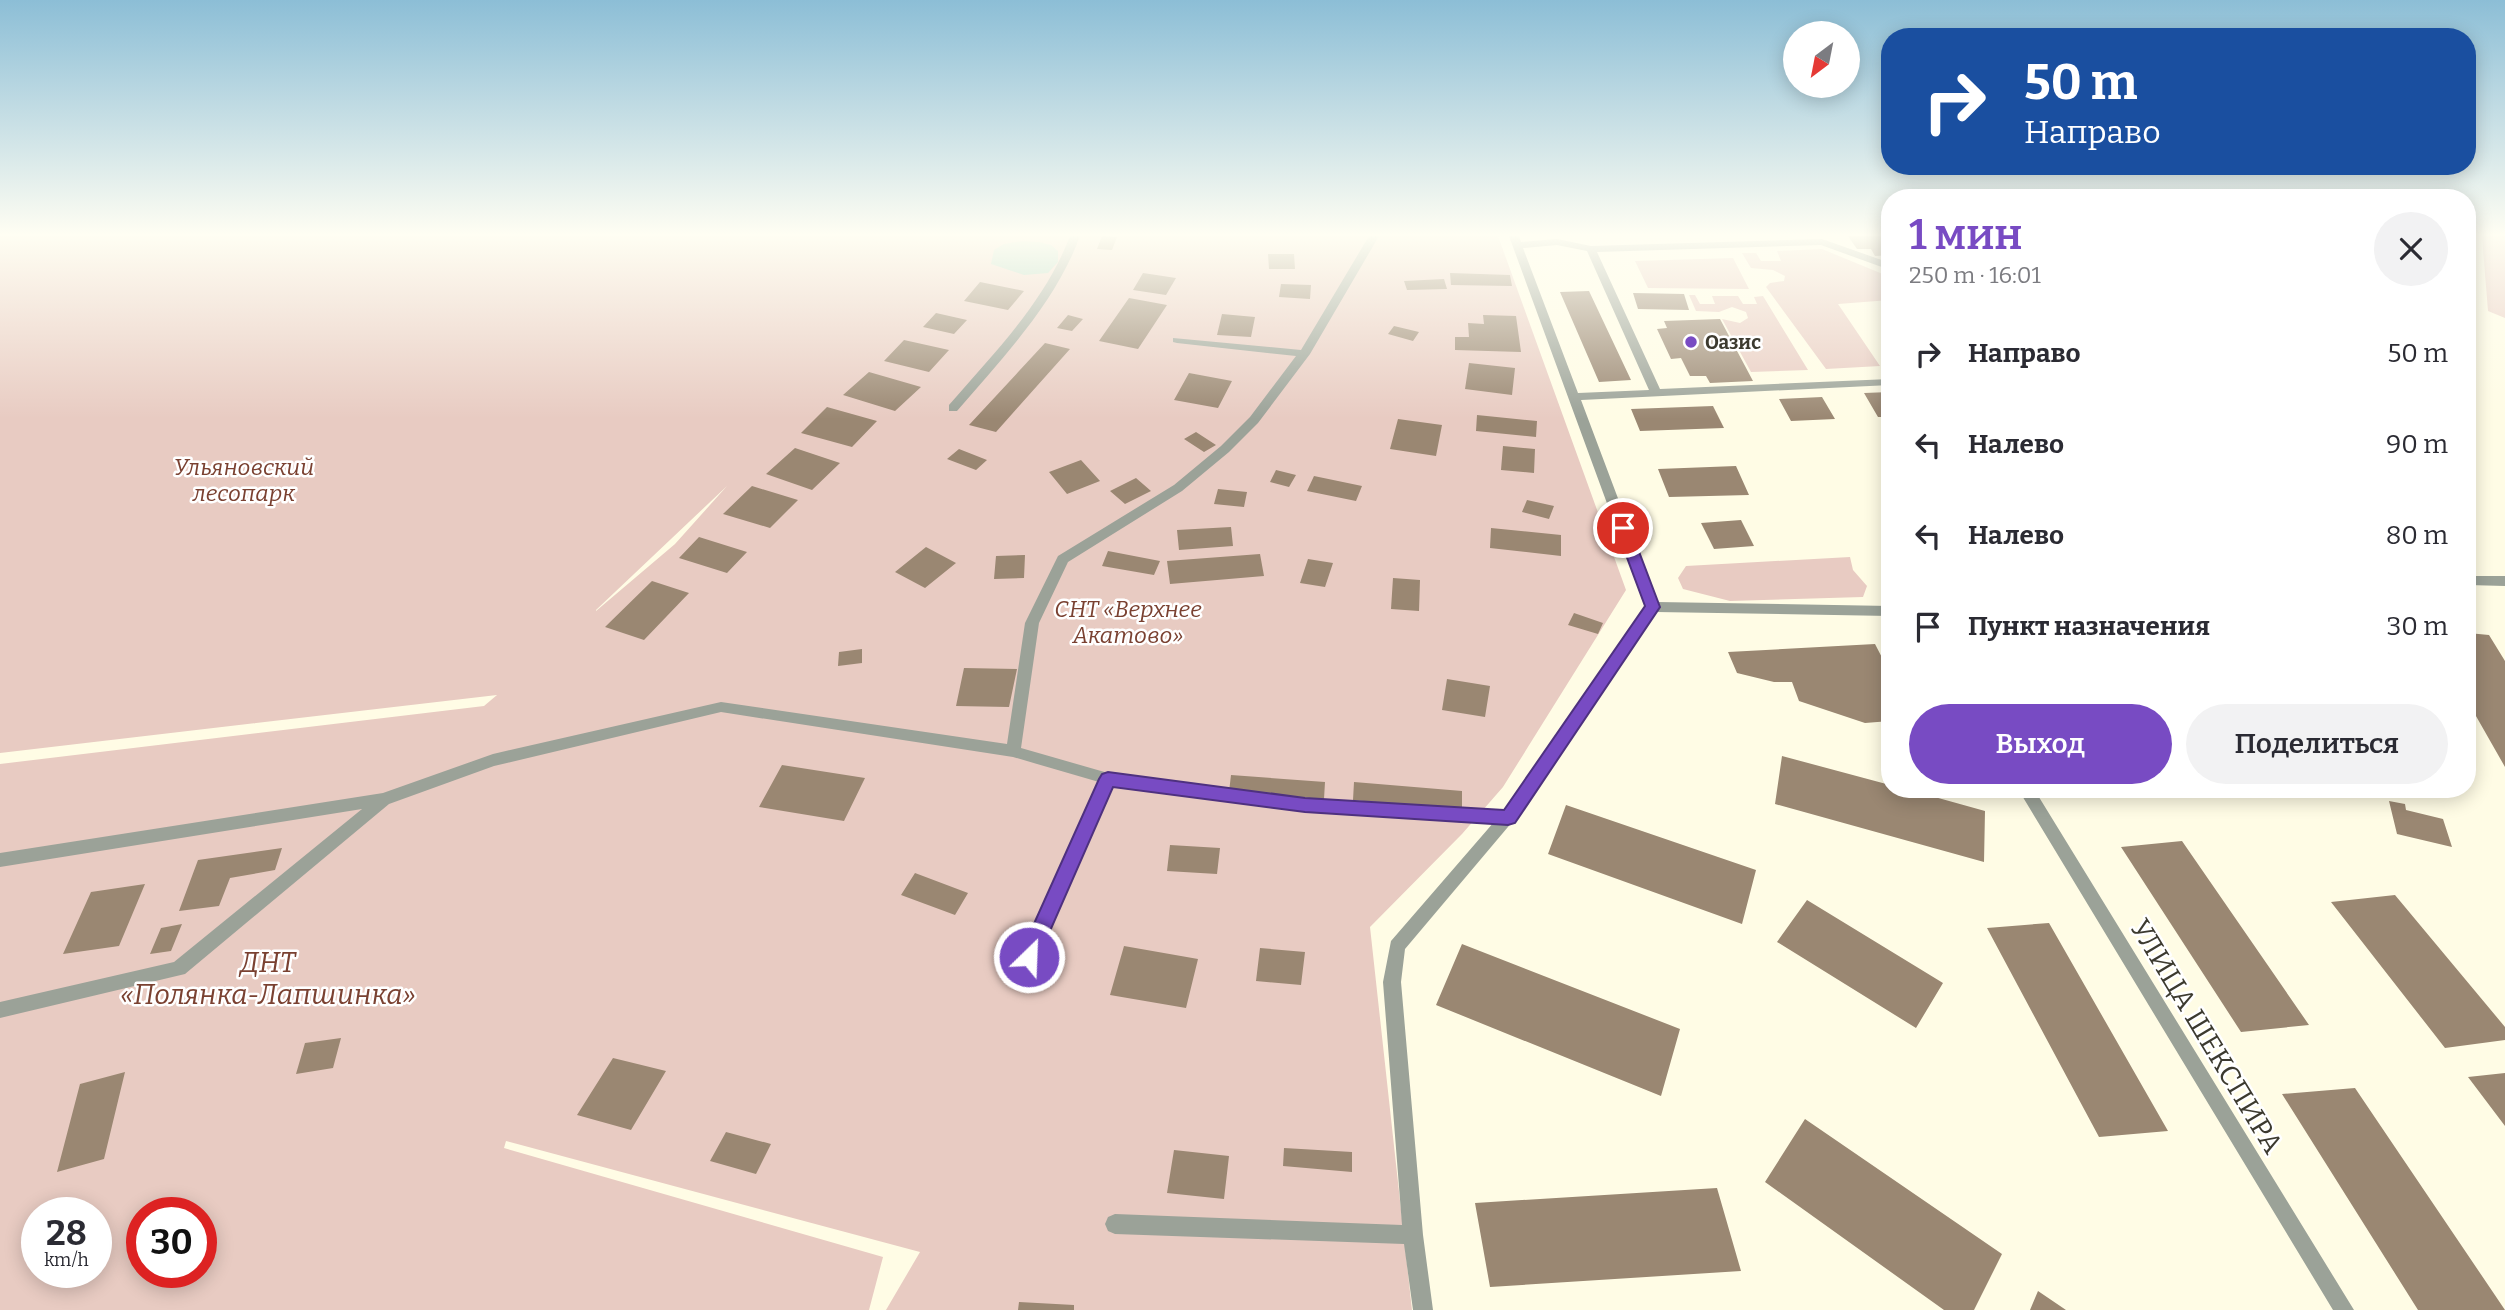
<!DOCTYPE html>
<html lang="ru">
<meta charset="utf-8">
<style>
:root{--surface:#fff;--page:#f2f2f3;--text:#2b2b33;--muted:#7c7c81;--accent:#784bc3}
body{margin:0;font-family:Bitter,serif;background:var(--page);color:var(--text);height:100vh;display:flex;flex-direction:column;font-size:26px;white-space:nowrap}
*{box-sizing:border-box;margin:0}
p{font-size:23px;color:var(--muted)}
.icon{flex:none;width:38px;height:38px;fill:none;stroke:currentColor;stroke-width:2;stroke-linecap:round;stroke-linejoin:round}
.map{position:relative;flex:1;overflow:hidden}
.details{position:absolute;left:1881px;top:189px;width:595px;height:609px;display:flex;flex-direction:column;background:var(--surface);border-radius:28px;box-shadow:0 4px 18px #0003}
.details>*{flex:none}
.guide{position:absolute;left:1881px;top:28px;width:595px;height:147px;border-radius:28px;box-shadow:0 4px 18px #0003;background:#1a4fa0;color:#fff;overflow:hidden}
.needle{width:46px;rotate:212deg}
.fabs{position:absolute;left:1783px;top:21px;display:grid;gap:14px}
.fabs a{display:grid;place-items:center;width:77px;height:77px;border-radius:50%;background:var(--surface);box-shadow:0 4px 18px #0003;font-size:35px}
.speed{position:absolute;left:21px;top:1197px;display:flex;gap:14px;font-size:35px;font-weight:700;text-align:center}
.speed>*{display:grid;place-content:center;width:91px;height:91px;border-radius:50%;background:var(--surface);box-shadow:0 4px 18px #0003;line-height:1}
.speed small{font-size:18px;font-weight:400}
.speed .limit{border:10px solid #d22;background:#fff;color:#111}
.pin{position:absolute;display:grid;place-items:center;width:60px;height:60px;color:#fff;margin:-30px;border:4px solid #fff;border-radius:50%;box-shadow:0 2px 7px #0007}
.me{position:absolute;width:77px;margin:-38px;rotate:24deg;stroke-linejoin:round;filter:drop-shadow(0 0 5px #0008)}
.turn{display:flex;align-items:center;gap:24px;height:147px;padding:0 28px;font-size:32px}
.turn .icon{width:91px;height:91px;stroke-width:2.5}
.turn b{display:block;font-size:49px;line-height:60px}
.round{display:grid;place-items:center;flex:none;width:74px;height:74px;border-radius:37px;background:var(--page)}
.head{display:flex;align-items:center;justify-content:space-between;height:119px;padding:0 28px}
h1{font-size:42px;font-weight:600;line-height:52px;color:var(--accent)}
.primary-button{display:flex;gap:14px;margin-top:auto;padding:14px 28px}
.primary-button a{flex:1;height:80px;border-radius:42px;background:var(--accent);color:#fff;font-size:28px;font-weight:600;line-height:80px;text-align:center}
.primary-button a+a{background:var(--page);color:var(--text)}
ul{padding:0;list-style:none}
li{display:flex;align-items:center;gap:21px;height:91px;padding:0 28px}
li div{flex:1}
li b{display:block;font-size:26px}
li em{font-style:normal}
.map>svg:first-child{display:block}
.green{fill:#e8cbc2;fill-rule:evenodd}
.water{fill:#a2cebc}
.building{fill:#9a8772}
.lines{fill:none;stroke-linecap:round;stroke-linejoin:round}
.minor{fill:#9ba298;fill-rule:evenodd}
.route{fill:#784bc3;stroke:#4e317f;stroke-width:2}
.poi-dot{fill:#784bc3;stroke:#fff;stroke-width:2.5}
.labels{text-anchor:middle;stroke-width:5;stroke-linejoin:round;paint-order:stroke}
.far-poi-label{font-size:19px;font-weight:bold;fill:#3c3a2f;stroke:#fff;text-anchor:start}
.park-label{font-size:23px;font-style:italic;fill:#7a4131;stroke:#fff}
.near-park-label{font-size:28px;font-style:italic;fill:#7a4131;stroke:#fff}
.near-street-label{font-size:28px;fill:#3c3a2f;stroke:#fff}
</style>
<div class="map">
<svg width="2505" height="1310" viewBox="0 0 2505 1310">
<rect width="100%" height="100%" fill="#fffce5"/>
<!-- green -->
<path class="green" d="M0 236H1498L1626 590 1503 787 1462 834 1370 927 1412 1310H886L920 1252 506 1141 504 1148 883 1257 869 1310H0V764L484 706 497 695 0 753ZM727 486 675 544 596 611V610ZM37 1213H96V1272H37ZM142 1213H201V1272H142Z
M2482 236H2505V318L2488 311Z
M1822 249 1890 277V300L1838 304 1880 366 1826 369 1766 287 1770 283 1784 281 1785 276 1773 270 1751 268 1742 253H1756L1761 261H1781L1777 251Z
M1733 258 1749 289 1648 288 1635 261Z
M1689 295H1695L1700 304H1715L1712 296H1738L1743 304H1757L1754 297 1763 296 1808 370 1751 372 1722 319 1740 323 1748 318 1746 312 1732 307 1719 312 1696 311Z
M1850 557 1853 570 1867 586 1863 597 1730 601 1683 589 1678 578 1686 566Z"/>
<!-- water -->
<path class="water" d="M1022 241 1039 242 1051 245 1058 251V262L1048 273 1024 275 991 264 994 250 1004 244Z"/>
<!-- building -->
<path class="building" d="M1102 236 1117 237 1112 250 1097 249Z
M1848 236H1890V255L1875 256 1871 249H1857Z
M1268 254H1294L1295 269H1269Z
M1143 273 1176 278 1166 295 1133 290Z
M1450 273 1510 275 1512 286 1451 285Z
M1444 279 1447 289 1407 290 1404 281Z
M980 282 1024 291 1008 310 964 301Z
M1281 284 1311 285 1310 299 1279 297Z
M1589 291 1631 380 1599 382 1560 292Z
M1633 293 1684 294 1689 310 1638 309Z
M1129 298 1167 305 1138 349 1099 341Z
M936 313 967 320 954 334 923 327Z
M1222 314 1255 317 1251 337 1217 335Z
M1068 315 1083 319 1072 331 1057 328Z
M1483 315 1516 316 1521 352 1455 350V337H1469L1468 323 1484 324Z
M1720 319 1753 381 1710 383 1706 376H1690L1681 358 1671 359 1657 329 1667 328 1664 321Z
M1394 326 1419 332 1413 341 1388 334Z
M904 340 949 350 929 372 884 361Z
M1045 343 1070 349 996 432 969 425Z
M1469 363 1515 368 1512 395 1465 389Z
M869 372 921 387 895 411 843 395Z
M1189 373 1232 381 1218 408 1174 400Z
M1890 392V417H1878L1864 393Z
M1822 397 1835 419 1791 421 1779 399Z
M1713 406 1724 428 1640 431 1631 409Z
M827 407 877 421 852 447 801 433Z
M1477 415 1537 421 1536 437 1476 431Z
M1398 419 1442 425 1436 456 1390 449Z
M1196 432 1216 445 1204 452 1184 439Z
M1503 446 1535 449 1534 473 1501 470Z
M795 448 840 463 812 490 766 474Z
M959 449 987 460 976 470 947 459Z
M1081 460 1100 481 1067 494 1049 472Z
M1736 466 1749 495 1669 497 1658 469Z
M1276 470 1296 475 1289 487 1270 482Z
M1314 476 1362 486 1356 501 1307 491Z
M1136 478 1151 491 1125 504 1110 491Z
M752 486 798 500 770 528 723 514Z
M1218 489 1247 492 1244 507 1214 504Z
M1527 500 1554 506 1549 519 1522 512Z
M1741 520 1754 546 1714 549 1701 523Z
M1231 527 1233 546 1179 550 1177 530Z
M1491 528 1561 535V556L1490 548Z
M699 537 747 552 727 573 679 558Z
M926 547 956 563 925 588 895 572Z
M1108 551 1160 561 1154 575 1102 566Z
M1260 554 1264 576 1170 584 1167 561Z
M1025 555 1024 578 994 579 996 556Z
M1308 559 1333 563 1325 587 1300 583Z
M1393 578 1420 580 1419 611 1391 609Z
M652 581 689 593 644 640 605 627Z
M1574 613 1603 623 1598 634 1568 625Z
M2468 633 2489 635 2505 661V767L2468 702Z
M1875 644 1890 673V721L1865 723 1799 701 1792 682H1774L1737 673 1728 652Z
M862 649V663L838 666 839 652Z
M964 668 1017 669 1009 707 956 706Z
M1447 679 1490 686 1485 717 1442 710Z
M1782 756 1890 785V789H1906L1985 811 1984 862 1775 804Z
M782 765 865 778 844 821 759 807Z
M1231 775 1325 782 1324 799 1229 792Z
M1354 782 1462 791V810L1353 800Z
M2389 801 2405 804 2406 810 2443 819 2452 847 2397 834Z
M1566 805 1756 870 1742 924 1548 854Z
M2182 841 2309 1025 2241 1032 2121 847Z
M1170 845 1220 848 1217 874 1167 871Z
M282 848 275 870 230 878 219 906 179 911 198 860Z
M915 873 968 893 955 915 901 895Z
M145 884 119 946 63 954 91 892Z
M2395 895 2505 1027V1040L2445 1048 2331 902Z
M1807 900 1943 983 1916 1028 1777 942Z
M2049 923 2168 1131 2099 1137 1987 928Z
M182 924 171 951 150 954 161 928Z
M1462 944 1680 1029 1661 1096 1436 1005Z
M1124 946 1198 959 1186 1008 1110 995Z
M1260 948 1305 952 1301 985 1256 981Z
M341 1038 333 1068 296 1074 305 1043Z
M613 1058 666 1071 631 1130 577 1115Z
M125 1072 104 1159 57 1172 80 1084Z
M2505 1073V1126L2468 1077Z
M2355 1088 2505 1310H2418L2282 1094Z
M1805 1119 2002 1254 1974 1310H1944L1765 1182Z
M726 1132 771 1144 756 1174 710 1161Z
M1284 1148 1352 1152V1172L1283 1166Z
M1174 1150 1229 1156 1224 1199 1167 1193Z
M1717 1188 1741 1271 1490 1287 1475 1203Z
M2038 1291 2066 1310H2030Z
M1019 1302 1074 1305V1310H1018Z"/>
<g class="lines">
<!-- minor -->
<path class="minor" d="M1070 236H1080C1055 304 1003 357 957 411H949V405C994 353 1045 302 1070 236Z
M1369 236H1379L1310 354 1258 423 1229 452 1182 491 1068 562 1039 623 1021 748 1108 773 1305 799 1504 810 1645 607 1509 236H1519L1521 242 1557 239 1591 246 1822 239 1890 263V270L1821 245 1597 252 1660 389 1890 379V385L1581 400 1657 602 1890 606V616L1656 612 1513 821 1405 949 1401 982 1423 1235 1433 1310H1413L1404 1244 1115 1234 1108 1231 1105 1224 1108 1217 1115 1214 1402 1225 1383 982 1391 941 1494 822 1305 811 1113 786 1037 957 1035 962 1029 964 1023 962 1021 957 1099 782 1013 757 721 712 494 766 389 804 185 974 0 1018V1002L174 962 362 809 0 867V853L383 793 493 754 721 702 1007 744 1025 623 1058 556 1174 485 1221 446 1250 417 1296 356 1177 343 1173 342V338L1301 350ZM1557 245 1587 251 1649 390 1578 393 1523 248Z
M2505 576V586L2468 585V576Z
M2018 789H2034L2354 1310H2333Z"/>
</g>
<!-- sky -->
<linearGradient id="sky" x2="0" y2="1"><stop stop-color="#8cbed6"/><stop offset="0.56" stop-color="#fffef3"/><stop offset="1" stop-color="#fffef3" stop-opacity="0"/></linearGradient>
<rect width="2505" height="419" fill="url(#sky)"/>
<!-- route -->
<path class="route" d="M1623 523 1630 528 1660 607 1515 823 1508 825 1305 812 1113 787 1036 963 1029 965 1022 963 1019 957 1099 779 1102 774 1108 772 1305 798 1504 810 1645 606 1616 528Z"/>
<!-- markers -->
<circle class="poi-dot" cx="1691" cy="342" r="7"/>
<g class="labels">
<!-- far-poi labels -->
<g class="far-poi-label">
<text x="1705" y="349">Оазис</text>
</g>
<!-- park labels -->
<g class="park-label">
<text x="244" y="475">Ульяновский<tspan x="244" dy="26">лесопарк</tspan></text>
<text x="1128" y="617">СНТ «Верхнее<tspan x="1128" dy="26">Акатово»</tspan></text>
</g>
<!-- near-park labels -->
<g class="near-park-label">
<text x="268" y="972">ДНТ<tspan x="268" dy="32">«Полянка-Лапшинка»</tspan></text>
</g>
<!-- near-street labels -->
<g class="near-street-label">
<text transform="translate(2207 1036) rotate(59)" y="10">УЛИЦА ШЕКСПИРА</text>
</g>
</g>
</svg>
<div class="fabs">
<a><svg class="needle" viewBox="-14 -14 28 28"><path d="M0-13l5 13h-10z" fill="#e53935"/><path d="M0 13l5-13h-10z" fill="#7c7c81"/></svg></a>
</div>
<div class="speed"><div>28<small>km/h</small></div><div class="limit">30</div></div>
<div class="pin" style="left:1623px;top:528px;background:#d93025"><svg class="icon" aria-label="arrive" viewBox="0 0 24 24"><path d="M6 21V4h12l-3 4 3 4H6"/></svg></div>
<svg class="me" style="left:1029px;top:957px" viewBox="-20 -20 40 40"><circle r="17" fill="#784bc3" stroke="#fff" stroke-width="3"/><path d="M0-11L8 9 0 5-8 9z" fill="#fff"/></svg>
<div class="guide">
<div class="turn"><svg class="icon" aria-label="right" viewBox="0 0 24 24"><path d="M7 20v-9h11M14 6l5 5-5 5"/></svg><div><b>50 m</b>Направо</div></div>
</div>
<section class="details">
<div class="head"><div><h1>1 мин</h1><p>250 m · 16:01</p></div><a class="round"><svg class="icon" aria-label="close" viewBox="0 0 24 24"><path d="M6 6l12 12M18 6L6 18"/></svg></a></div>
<ul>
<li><svg class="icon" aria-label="right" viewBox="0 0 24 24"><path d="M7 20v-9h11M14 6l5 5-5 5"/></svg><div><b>Направо</b></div><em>50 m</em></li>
<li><svg class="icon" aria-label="left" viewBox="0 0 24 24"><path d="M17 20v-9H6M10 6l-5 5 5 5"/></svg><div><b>Налево</b></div><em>90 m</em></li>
<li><svg class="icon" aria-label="left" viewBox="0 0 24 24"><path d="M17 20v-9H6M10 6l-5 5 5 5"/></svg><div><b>Налево</b></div><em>80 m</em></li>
<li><svg class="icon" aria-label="arrive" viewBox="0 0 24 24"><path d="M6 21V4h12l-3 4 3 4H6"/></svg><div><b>Пункт назначения</b></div><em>30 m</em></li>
</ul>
<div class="primary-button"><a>Выход</a><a>Поделиться</a></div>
</section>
</div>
